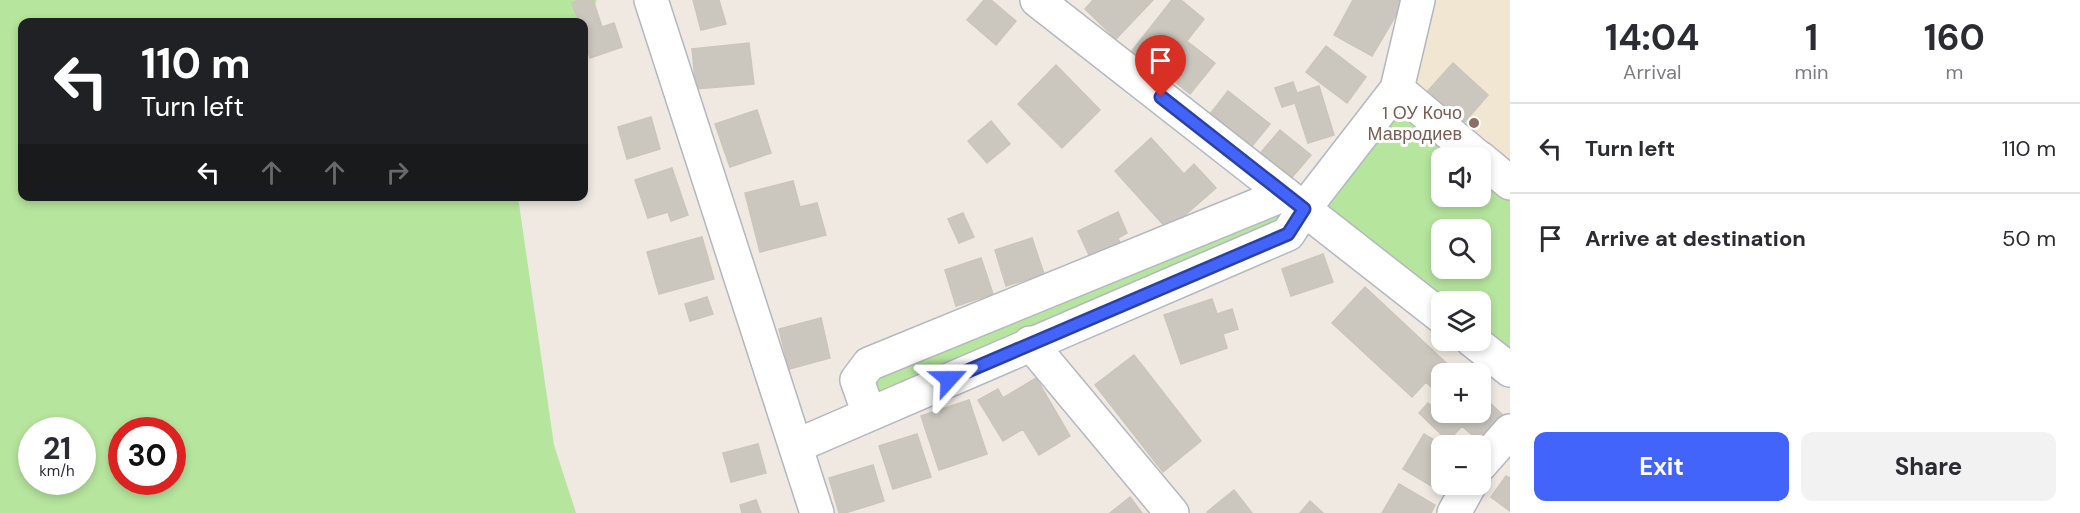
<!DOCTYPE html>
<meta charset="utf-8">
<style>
:root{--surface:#fff;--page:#f2f2f3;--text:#2b2b33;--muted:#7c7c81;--line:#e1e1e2;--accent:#4264fb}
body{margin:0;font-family:"DM Sans",sans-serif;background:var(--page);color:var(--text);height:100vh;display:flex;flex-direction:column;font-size:22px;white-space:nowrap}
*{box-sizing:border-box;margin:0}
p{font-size:20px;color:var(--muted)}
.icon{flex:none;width:33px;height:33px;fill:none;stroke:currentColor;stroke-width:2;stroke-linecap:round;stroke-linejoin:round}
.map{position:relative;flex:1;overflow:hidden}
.details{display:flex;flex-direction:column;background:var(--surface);width:570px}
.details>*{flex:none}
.guide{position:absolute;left:18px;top:18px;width:570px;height:183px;border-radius:12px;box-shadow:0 3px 9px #0003;background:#202124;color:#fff;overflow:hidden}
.controls{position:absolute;left:1431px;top:147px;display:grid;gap:12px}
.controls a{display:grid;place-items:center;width:60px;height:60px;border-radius:12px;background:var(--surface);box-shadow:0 3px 9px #0003;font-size:30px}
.speed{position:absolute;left:18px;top:417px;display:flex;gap:12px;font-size:30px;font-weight:700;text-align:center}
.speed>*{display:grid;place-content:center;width:78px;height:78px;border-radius:50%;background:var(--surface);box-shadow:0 3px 9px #0003;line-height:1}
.speed small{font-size:15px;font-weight:400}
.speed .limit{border:9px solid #d22;background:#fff;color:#111}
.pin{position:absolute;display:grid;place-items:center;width:51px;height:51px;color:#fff;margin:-62px -26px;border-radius:50% 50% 50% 0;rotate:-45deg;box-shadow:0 0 6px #0007}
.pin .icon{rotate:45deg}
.me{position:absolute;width:66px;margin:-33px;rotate:66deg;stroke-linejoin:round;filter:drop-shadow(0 0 4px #0008)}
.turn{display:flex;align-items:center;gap:21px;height:126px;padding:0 24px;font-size:27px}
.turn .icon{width:78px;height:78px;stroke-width:2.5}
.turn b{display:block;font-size:42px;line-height:51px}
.lanes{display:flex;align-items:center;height:57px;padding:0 24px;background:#0003;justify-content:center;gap:30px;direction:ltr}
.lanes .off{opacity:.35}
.eta{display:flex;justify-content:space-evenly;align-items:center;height:102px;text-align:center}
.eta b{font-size:36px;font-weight:700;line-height:42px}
.cta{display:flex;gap:12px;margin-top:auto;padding:12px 24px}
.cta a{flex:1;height:69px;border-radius:12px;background:var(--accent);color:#fff;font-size:24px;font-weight:700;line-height:69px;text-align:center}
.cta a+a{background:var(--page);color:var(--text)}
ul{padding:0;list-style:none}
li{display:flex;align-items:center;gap:18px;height:90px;padding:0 24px;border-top:2px solid var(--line)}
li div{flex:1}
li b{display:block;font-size:22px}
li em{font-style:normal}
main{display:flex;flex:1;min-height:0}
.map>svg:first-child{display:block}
.education{fill:#f0e6d1}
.green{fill:#b6e59e;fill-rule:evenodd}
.building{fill:#cbc7bf;stroke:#cbc5ba;stroke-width:1.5}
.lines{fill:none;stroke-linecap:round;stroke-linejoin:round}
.minor-casing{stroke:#b4b7c1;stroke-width:36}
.minor{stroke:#fff;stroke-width:33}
.route-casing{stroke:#2b41a3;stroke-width:15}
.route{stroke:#4264fb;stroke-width:10}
.education-dot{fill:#8d6e63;stroke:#fff;stroke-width:2}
.labels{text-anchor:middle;stroke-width:6;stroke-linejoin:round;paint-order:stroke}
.education-label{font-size:18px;fill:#785e54;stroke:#fff;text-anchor:end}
</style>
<main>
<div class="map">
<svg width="1510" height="513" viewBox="0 0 1510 513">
<rect width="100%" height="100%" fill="#efe9e1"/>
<!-- education -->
<path class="education" d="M1418 0H1510V183L1397 89Z"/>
<!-- green -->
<path class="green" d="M0 0H597L584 27V22H22V196L518 197 554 445 576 513H0ZM32 430H82V482H32ZM122 430H172V482H122Z
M1397 89 1479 157 1442 158V196H1480L1481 158 1510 183V370L1480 340V302H1442L1304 209 869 414V364L1285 194 1304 209ZM1442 230H1480V268H1442Z"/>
<!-- building -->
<path class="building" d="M580 0H593L602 27 614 23 622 47 590 58 584 37V22H579L572 3Z
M693 0H719L726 24 701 30Z
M984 0H991L1016 21 996 45 967 20Z
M1093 0H1153L1116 39 1085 9Z
M1172 0H1181L1204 19 1160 75 1131 52Z
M1353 0H1405L1372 56 1334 35Z
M1188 42 1215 63 1190 94 1163 72Z
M749 43 754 84 696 89 692 49Z
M1326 46 1366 77 1347 103 1306 72Z
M1453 63 1488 95 1462 125 1426 93Z
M1056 65 1100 110 1062 148 1018 104Z
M1293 82 1297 93 1319 86 1334 135 1308 143 1295 103 1282 107 1275 88Z
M1228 91 1270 124 1248 151 1207 118Z
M757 110 771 153 730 167 715 124Z
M651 117 660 149 627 159 618 127Z
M991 121 1010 144 987 163 968 141Z
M1280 130 1311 155 1288 182 1258 156Z
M1151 138 1184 174 1194 164 1216 188 1168 230 1115 171Z
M672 168 688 215 671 221 668 212 648 218 635 180Z
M793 181 800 207 817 203 826 235 760 252 745 193Z
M1118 212 1127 233 1118 238 1124 252 1094 266 1078 231Z
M963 213 974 237 959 243 948 219Z
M702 237 714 279 659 294 647 252Z
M1032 238 1044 274 1006 286 995 250Z
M1323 254 1333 282 1291 296 1282 269Z
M981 258 993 294 956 306 945 270Z
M1365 287 1458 374H1442V397L1426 382 1412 397 1332 323Z
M707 297 713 314 690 321 685 304Z
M1212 299 1217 314 1232 309 1238 329 1223 334 1227 348 1181 364 1164 315Z
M821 318 830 358 789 369 779 329Z
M1134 355 1201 441 1163 472 1095 385Z
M1036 378 1070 436 1039 455 1023 429 1003 441 978 400 998 389 1003 398Z
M1480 394 1503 415 1479 441 1462 426 1448 441 1419 413 1428 403 1439 413 1442 410V412H1480Z
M969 400 987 454 939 470 921 416Z
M917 434 931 477 893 489 879 446Z
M1424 434 1444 446H1442V484H1448L1443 493 1403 469Z
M758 444 766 473 731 482 723 453Z
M873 465 884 501 845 513H839L829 478Z
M1506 476 1510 478V511L1491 497Z
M1399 484 1435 505 1431 513H1382Z
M1234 490 1252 513H1208L1207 512Z
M1130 497 1142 513H1110Z
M756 500 761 513H742L740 505Z
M1310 501 1323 513H1300Z"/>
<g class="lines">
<!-- minor casing -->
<g class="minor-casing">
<path id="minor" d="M651 0 817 513
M1037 0 1442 317
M1397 89 1479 158
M1480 158 1510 183
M1472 340 1510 370
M1030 343 1172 513
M869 414 857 380 869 364 1285 194
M796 446 1288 234 1304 209 1397 89 1418 0
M1480 465 1510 431
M1454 513 1470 484"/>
</g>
<!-- minor -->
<use href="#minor" class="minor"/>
</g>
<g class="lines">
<!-- route casing -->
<g class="route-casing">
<path id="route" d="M949 379 1288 234 1304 209 1161 97"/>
</g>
<!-- route -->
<use href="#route" class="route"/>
</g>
<!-- markers -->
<circle class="education-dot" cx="1474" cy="123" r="6"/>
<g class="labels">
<!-- education labels -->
<g class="education-label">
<text x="1462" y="119">1 ОУ Кочо<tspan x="1462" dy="21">Мавродиев</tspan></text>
</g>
</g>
</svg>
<div class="controls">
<a><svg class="icon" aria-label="sound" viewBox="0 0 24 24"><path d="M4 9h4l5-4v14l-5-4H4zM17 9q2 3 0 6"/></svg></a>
<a><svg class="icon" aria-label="search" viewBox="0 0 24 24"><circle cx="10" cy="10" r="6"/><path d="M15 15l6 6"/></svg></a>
<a><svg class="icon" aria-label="layers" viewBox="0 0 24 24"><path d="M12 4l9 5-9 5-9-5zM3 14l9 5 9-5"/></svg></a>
<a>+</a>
<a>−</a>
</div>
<div class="speed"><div>21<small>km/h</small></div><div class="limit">30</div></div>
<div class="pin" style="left:1161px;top:97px;background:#d93025"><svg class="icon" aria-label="arrive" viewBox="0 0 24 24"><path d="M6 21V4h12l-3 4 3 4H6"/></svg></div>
<svg class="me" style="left:949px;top:379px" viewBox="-20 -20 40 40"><path d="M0-17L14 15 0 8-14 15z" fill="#4264fb" stroke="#fff" stroke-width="4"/></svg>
<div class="guide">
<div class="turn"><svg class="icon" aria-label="left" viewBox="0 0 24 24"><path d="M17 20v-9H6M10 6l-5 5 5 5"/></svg><div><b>110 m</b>Turn left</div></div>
<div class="lanes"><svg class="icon" aria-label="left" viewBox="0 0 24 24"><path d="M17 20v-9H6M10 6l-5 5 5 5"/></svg><svg class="icon off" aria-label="ahead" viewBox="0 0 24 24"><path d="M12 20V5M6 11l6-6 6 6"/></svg><svg class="icon off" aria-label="ahead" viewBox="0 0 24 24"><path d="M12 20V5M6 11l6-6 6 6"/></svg><svg class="icon off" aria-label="right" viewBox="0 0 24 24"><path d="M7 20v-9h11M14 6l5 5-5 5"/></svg></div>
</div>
</div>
<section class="details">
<div class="eta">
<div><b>14:04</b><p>Arrival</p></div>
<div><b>1</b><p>min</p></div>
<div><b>160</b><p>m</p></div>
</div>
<ul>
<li><svg class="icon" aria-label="left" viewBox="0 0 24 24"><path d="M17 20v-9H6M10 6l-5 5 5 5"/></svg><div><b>Turn left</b></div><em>110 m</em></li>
<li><svg class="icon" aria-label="arrive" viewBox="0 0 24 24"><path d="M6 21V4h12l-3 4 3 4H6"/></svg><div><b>Arrive at destination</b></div><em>50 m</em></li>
</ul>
<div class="cta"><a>Exit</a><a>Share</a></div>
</section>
</main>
